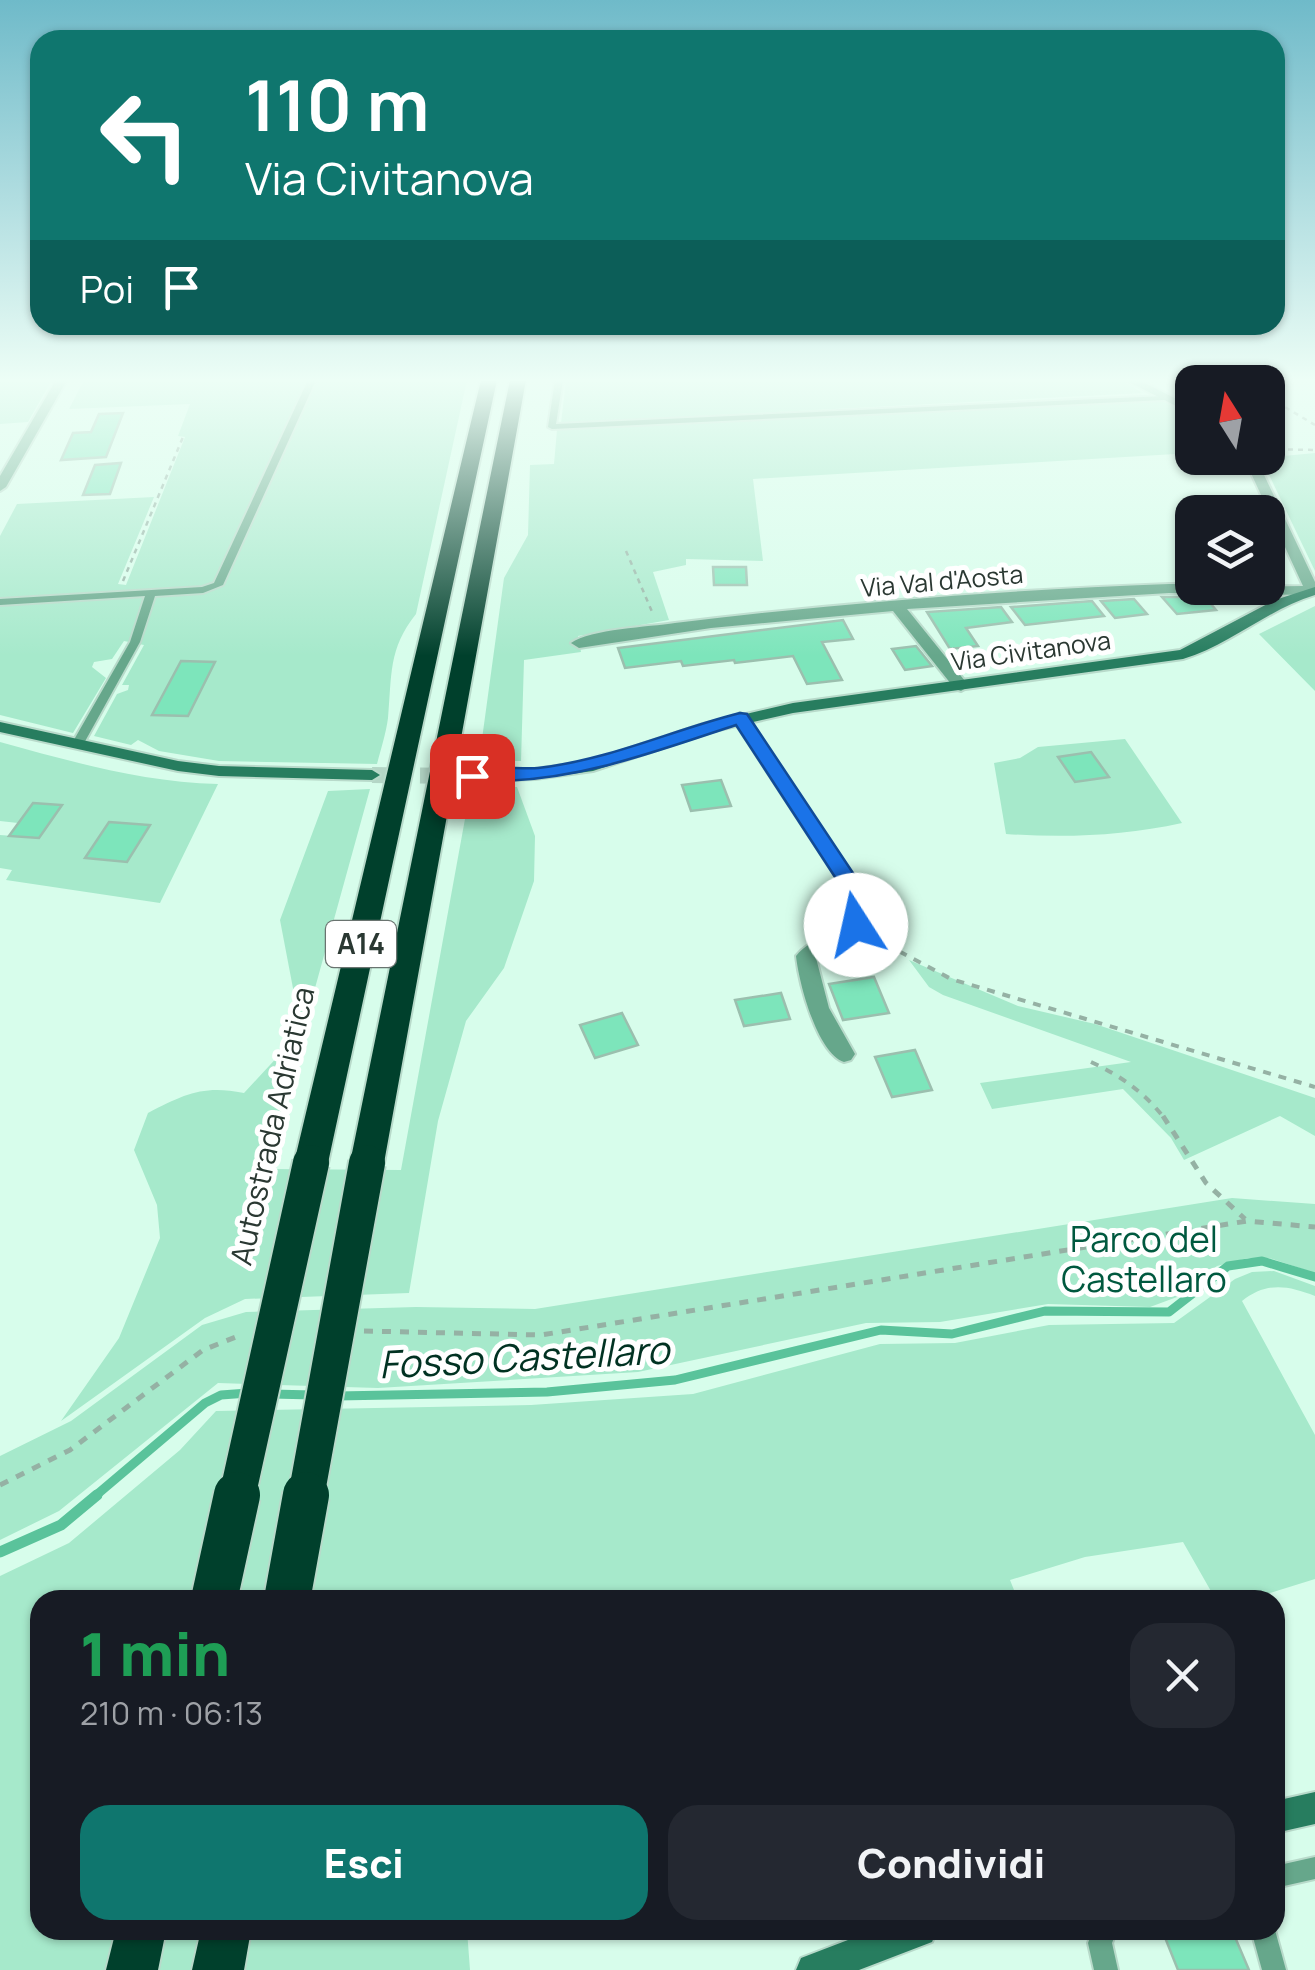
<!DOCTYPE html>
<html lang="it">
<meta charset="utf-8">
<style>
:root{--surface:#171b24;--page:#242831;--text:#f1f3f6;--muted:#9ea1a6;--accent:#0f766e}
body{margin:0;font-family:Manrope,sans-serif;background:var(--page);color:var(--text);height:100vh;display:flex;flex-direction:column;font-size:38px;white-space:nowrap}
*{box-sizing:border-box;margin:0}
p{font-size:32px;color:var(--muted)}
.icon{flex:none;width:55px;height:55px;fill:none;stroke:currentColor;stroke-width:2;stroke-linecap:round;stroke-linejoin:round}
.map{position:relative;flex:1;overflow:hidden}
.panel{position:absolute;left:30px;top:1590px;width:1255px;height:350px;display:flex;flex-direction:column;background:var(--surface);border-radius:30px;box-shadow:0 2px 8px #0004}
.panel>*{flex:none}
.guide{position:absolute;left:30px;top:30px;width:1255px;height:305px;border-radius:30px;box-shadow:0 2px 8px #0004;background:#0f766e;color:#fff;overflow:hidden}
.needle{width:65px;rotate:349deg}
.buttons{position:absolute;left:1175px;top:365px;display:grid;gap:20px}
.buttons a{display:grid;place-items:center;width:110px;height:110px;border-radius:20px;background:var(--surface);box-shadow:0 2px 8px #0004;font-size:50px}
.pin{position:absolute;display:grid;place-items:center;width:85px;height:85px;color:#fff;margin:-42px;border-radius:20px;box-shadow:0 5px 15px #0006}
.me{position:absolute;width:110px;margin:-55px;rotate:350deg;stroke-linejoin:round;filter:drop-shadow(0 0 8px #0008)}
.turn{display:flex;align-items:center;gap:35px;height:210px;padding:0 50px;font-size:45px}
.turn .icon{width:130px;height:130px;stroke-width:2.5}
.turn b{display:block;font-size:70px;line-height:85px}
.then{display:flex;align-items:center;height:95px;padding:0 50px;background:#0003;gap:20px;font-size:38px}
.round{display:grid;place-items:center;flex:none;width:105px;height:105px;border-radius:30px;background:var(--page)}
.overview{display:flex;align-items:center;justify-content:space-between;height:170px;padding:0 50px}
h1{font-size:60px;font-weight:800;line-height:75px;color:#1e9e55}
.cta{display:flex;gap:20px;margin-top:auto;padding:20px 50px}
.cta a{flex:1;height:115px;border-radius:30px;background:var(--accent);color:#fff;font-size:40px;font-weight:800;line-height:115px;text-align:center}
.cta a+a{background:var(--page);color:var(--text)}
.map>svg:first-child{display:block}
.green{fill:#a6e9cb}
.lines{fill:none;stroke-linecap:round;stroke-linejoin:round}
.stream-far1{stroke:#5ac39b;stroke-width:9}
.stream{stroke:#5ac39b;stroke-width:11}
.building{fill:#7de5bb;stroke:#9bbfae;stroke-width:2.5}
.secondary-tunnel{stroke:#b4d6c6;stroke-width:16;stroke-dasharray:16 8;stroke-linecap:butt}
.lane-casing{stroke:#b8daca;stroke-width:4}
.street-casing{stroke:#b8daca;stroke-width:4}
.secondary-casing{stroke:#b8daca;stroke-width:4}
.highway-casing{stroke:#b8daca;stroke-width:4}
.path-far2{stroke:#95b1a4;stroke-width:2.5;stroke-dasharray:5 5;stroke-linecap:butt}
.path-far1{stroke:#95b1a4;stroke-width:4;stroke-dasharray:8 8;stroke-linecap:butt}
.path{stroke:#95b1a4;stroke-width:5;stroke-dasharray:9 9;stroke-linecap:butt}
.lane{fill:#66a78b;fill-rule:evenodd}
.street{fill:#66a78b;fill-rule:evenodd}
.secondary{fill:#277d5f;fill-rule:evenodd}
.highway{fill:#00402c;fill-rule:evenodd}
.highway-bridge-far1-casing{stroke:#b8daca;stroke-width:40;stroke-linecap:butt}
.highway-bridge-casing{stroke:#b8daca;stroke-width:50;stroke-linecap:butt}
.highway-bridge-far1{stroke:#00402c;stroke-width:36}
.highway-bridge{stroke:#00402c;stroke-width:46}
.route{fill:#1a73e8;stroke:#114b97;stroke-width:2.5}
.labels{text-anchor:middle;stroke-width:10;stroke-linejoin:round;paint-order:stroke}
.far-street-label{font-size:25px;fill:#2a3832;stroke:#fff}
.shield{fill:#fff;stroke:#6a7470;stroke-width:2.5}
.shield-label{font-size:28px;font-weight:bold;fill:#2a3832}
.street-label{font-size:30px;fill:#2a3832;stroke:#fff}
.near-park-label{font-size:35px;fill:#00593f;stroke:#fff}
.near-water-label{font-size:38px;font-style:italic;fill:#013222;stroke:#fff}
</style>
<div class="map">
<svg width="1315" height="1970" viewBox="0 0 1315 1970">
<rect width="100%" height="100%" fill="#d7fdeb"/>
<!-- green -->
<path class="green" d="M0 380H52L28 422 0 424Z
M84 380H467L416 614C388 649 392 675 388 718 386 733 381 749 377 764L219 761 159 751 138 740 131 745 94 736 117 694 128 690 129 685H122L144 645 124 641 112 659 94 662 92 667 106 678 73 733 0 715V536L17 504 154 497 118 584 126 585 185 437 178 436 190 404 69 409Z
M566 380H1121L1143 393 561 423Z
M1156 398 1192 416V453L753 479 763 561 686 559V565L653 572 669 620 578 636 581 652 524 660 521 761H479L504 578 528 535 530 465 554 464 557 430Z
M1315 453V571L1261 458Z
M1315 606V691L1259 634Z
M1125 739 1182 823C1123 836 1066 838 1006 834L994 763 1020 758 1038 747Z
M0 742C73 762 142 782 218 784L160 903 6 880 12 870 0 868V835L39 838 61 806 33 803 18 823 0 821Z
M471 786 517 787 535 836 534 881 504 968 466 1021 438 1121 409 1293 245 1299 205 1318 61 1421 119 1338 160 1238 157 1205 134 1150 148 1113C185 1094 203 1085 244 1093L282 1052 296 1004 280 920 328 791 370 789 265 1169 401 1170Z
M909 960 1018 1006 1095 1024 1315 1098V1136L1280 1116 1184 1160 1171 1138 1123 1089 992 1109 980 1083 1131 1062 943 995 929 987Z
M1232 1198 1315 1204V1273L1269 1258H1248L1217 1266 1177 1297 1150 1307 1048 1304 940 1322 866 1323 638 1372 378 1388 218 1383 59 1511 0 1540V1456L71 1421 202 1325 246 1312 416 1307 535 1309Z
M1274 1271 1315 1286V1296C1287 1285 1266 1282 1242 1301L1315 1435V1579L1247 1600H1216L1183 1542 1085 1557 1010 1580 1018 1600H40V1930H467L470 1970H0V1576L69 1543 180 1450 216 1411 531 1405 693 1394 880 1344 955 1343 1049 1325 1174 1323 1235 1279 1252 1272Z"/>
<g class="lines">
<!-- stream-far1 -->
<path class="stream-far1" d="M272 1394 313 1395
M337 1396 547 1392 675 1380 881 1330 952 1334 1045 1311 1169 1312 1228 1266 1262 1261 1315 1277
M94 1497 205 1403 221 1395 248 1393"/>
<!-- stream -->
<path class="stream" d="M0 1552 61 1525 97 1495"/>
</g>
<!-- building -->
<path class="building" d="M123 413 106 457 61 460 73 433 91 432 99 414Z
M121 463 110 494 83 495 95 465Z
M713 567H746L747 585H714Z
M1162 597H1205L1216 610 1177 614Z
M1134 599 1147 614 1115 618 1101 601Z
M1092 601 1104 616 1025 625 1011 607Z
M1001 607 1012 622 966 628 978 646 950 649 927 612Z
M843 620 853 639 822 642 842 680 807 684 793 656 735 663 734 660 683 666 681 661 625 668 618 648Z
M916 646 932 666 905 670 892 649Z
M181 661 215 662 188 716 152 715Z
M1091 752 1109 777 1075 782 1058 757Z
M721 780 731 806 691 811 682 785Z
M33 803 62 805 39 838 9 836Z
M109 822 150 825 127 862 85 858Z
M874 977 889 1013 843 1020 829 984Z
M781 993 790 1019 744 1026 735 1000Z
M622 1013 638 1045 595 1058 580 1025Z
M915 1050 932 1090 892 1097 875 1057Z
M1162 1930H1232L1249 1970H1178Z"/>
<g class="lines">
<!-- secondary-tunnel -->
<path class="secondary-tunnel" d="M372 775 473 776"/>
<!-- lane casing -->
<g class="lane-casing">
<path id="lane" d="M308 380H316L223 585 203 593 155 596 140 642 83 745 81 747H73L71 745 130 642 145 596 0 605V599L202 587 214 583Z
M555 380H563L556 424 1164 396 1168 398 1164 400 552 429 548 427Z
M1315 1857V1879L1275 1888V1866Z
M1093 1930H1117L1112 1943 1118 1970H1094L1088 1943Z
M1251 1930H1275L1286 1970H1262Z"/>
</g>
<!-- street casing -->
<g class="street-casing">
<path id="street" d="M56 380H67L6 487 0 491V476Z
M1125 380H1139L1192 407V414Z
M1244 458H1256L1315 582V595L1169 593 907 609 969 686 961 691 955 689 893 611 711 628 579 648 571 643C591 629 649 627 675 623 839 603 1005 590 1169 584H1192V588L1303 586Z
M740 713 748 718 872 905 863 927 816 958 829 1008 855 1054 851 1060 844 1062C817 1053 799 983 796 956 811 936 848 932 854 905L732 718Z"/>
</g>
<!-- secondary casing -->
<g class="secondary-casing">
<path id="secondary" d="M1315 587V595C1268 609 1230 645 1183 659L793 713 714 731 593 771 535 779 473 781 465 776 473 771 535 769 591 761 703 724 793 703 1180 650 1275 600Z
M0 722 178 761 219 766 372 770 380 775 372 780 219 776 178 771 0 732Z
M1315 1792V1824L1275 1833V1801Z
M874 1930H937L932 1942 859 1970H796L801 1958Z"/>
</g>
<!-- highway casing -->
<g class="highway-casing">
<path id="highway" d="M481 380H497L328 1163 323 1173 311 1177 299 1173 294 1163Z
M510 380H526L384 1163 379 1173 367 1177 355 1173 350 1163Z
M116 1930H166L158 1970H106Z
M201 1930H251L244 1970H192Z"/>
</g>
<!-- path-far2 -->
<path class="path-far2" d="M1268 397 1315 425
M1268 449 1315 450
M626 551 653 614
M123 581 183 437"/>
<!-- path-far1 -->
<path class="path-far1" d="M876 930 895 949 951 979 1315 1087
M1091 1062C1121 1076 1144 1092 1165 1119"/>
<!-- path -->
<path class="path" d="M1163 1116 1206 1183 1245 1219
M364 1331 541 1335 1247 1221 1315 1227
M0 1485 70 1450 203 1350 241 1335"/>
<!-- lane -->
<use href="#lane" class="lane"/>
<!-- street -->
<use href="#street" class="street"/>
<!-- secondary -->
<use href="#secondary" class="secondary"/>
<!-- highway -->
<use href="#highway" class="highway"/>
<!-- highway-bridge-far1 casing -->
<g class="highway-bridge-far1-casing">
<path id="highway-bridge-far1" d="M237 1497 311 1163
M306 1497 367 1163"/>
</g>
<!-- highway-bridge casing -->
<g class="highway-bridge-casing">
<path id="highway-bridge" d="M214 1600 237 1495
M287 1600 306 1495"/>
</g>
<!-- highway-bridge-far1 -->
<use href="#highway-bridge-far1" class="highway-bridge-far1"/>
<!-- highway-bridge -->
<use href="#highway-bridge" class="highway-bridge"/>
</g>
<!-- sky -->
<linearGradient id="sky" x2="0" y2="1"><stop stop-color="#6fbac9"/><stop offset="0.58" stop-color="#edfef6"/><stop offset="1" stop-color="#edfef6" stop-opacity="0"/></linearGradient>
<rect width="1315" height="656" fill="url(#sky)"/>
<!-- route -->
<path class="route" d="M740 713 747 714 871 900 875 913 864 930H849L846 925 853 912 850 900 736 725C657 751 583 779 500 781 486 782 473 785 463 776 478 762 517 770 538 768 609 760 672 730 740 713Z"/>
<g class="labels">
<!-- far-street labels -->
<g class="far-street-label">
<text transform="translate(942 581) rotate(-5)" y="9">Via Val d'Aosta</text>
<text transform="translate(1031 651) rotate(-8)" y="9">Via Civitanova</text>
</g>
<!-- shield labels -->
<rect class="shield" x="326" y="921" width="70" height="46" rx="8"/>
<g class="shield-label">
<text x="361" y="954">A14</text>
</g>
<!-- street labels -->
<g class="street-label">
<text transform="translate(273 1126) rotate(-77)" y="10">Autostrada Adriatica</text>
</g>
<!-- near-park labels -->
<g class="near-park-label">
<text x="1144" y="1252">Parco del<tspan x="1144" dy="40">Castellaro</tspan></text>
</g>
<!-- near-water labels -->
<g class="near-water-label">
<text transform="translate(524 1358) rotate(-3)" y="13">Fosso Castellaro</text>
</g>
</g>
</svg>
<div class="buttons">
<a><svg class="needle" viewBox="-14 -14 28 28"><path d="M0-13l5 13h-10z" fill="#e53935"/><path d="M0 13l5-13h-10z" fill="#9ea1a6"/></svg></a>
<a><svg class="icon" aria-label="layers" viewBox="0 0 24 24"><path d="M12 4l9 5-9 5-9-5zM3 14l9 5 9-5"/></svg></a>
</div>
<div class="pin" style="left:472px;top:776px;background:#d93025"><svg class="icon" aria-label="arrive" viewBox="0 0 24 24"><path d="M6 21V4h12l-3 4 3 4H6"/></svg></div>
<svg class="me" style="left:856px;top:925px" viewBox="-20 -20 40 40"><circle r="19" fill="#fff"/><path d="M0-13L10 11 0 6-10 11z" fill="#1a73e8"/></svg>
<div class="guide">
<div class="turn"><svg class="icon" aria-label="left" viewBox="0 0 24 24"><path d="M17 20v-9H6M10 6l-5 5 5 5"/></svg><div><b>110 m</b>Via Civitanova</div></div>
<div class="then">Poi<svg class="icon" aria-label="arrive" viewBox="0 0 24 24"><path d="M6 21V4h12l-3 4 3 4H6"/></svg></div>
</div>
<section class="panel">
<div class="overview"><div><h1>1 min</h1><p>210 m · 06:13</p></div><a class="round"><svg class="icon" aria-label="close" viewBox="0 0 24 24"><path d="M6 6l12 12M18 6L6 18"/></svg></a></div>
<div class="cta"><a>Esci</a><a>Condividi</a></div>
</section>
</div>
